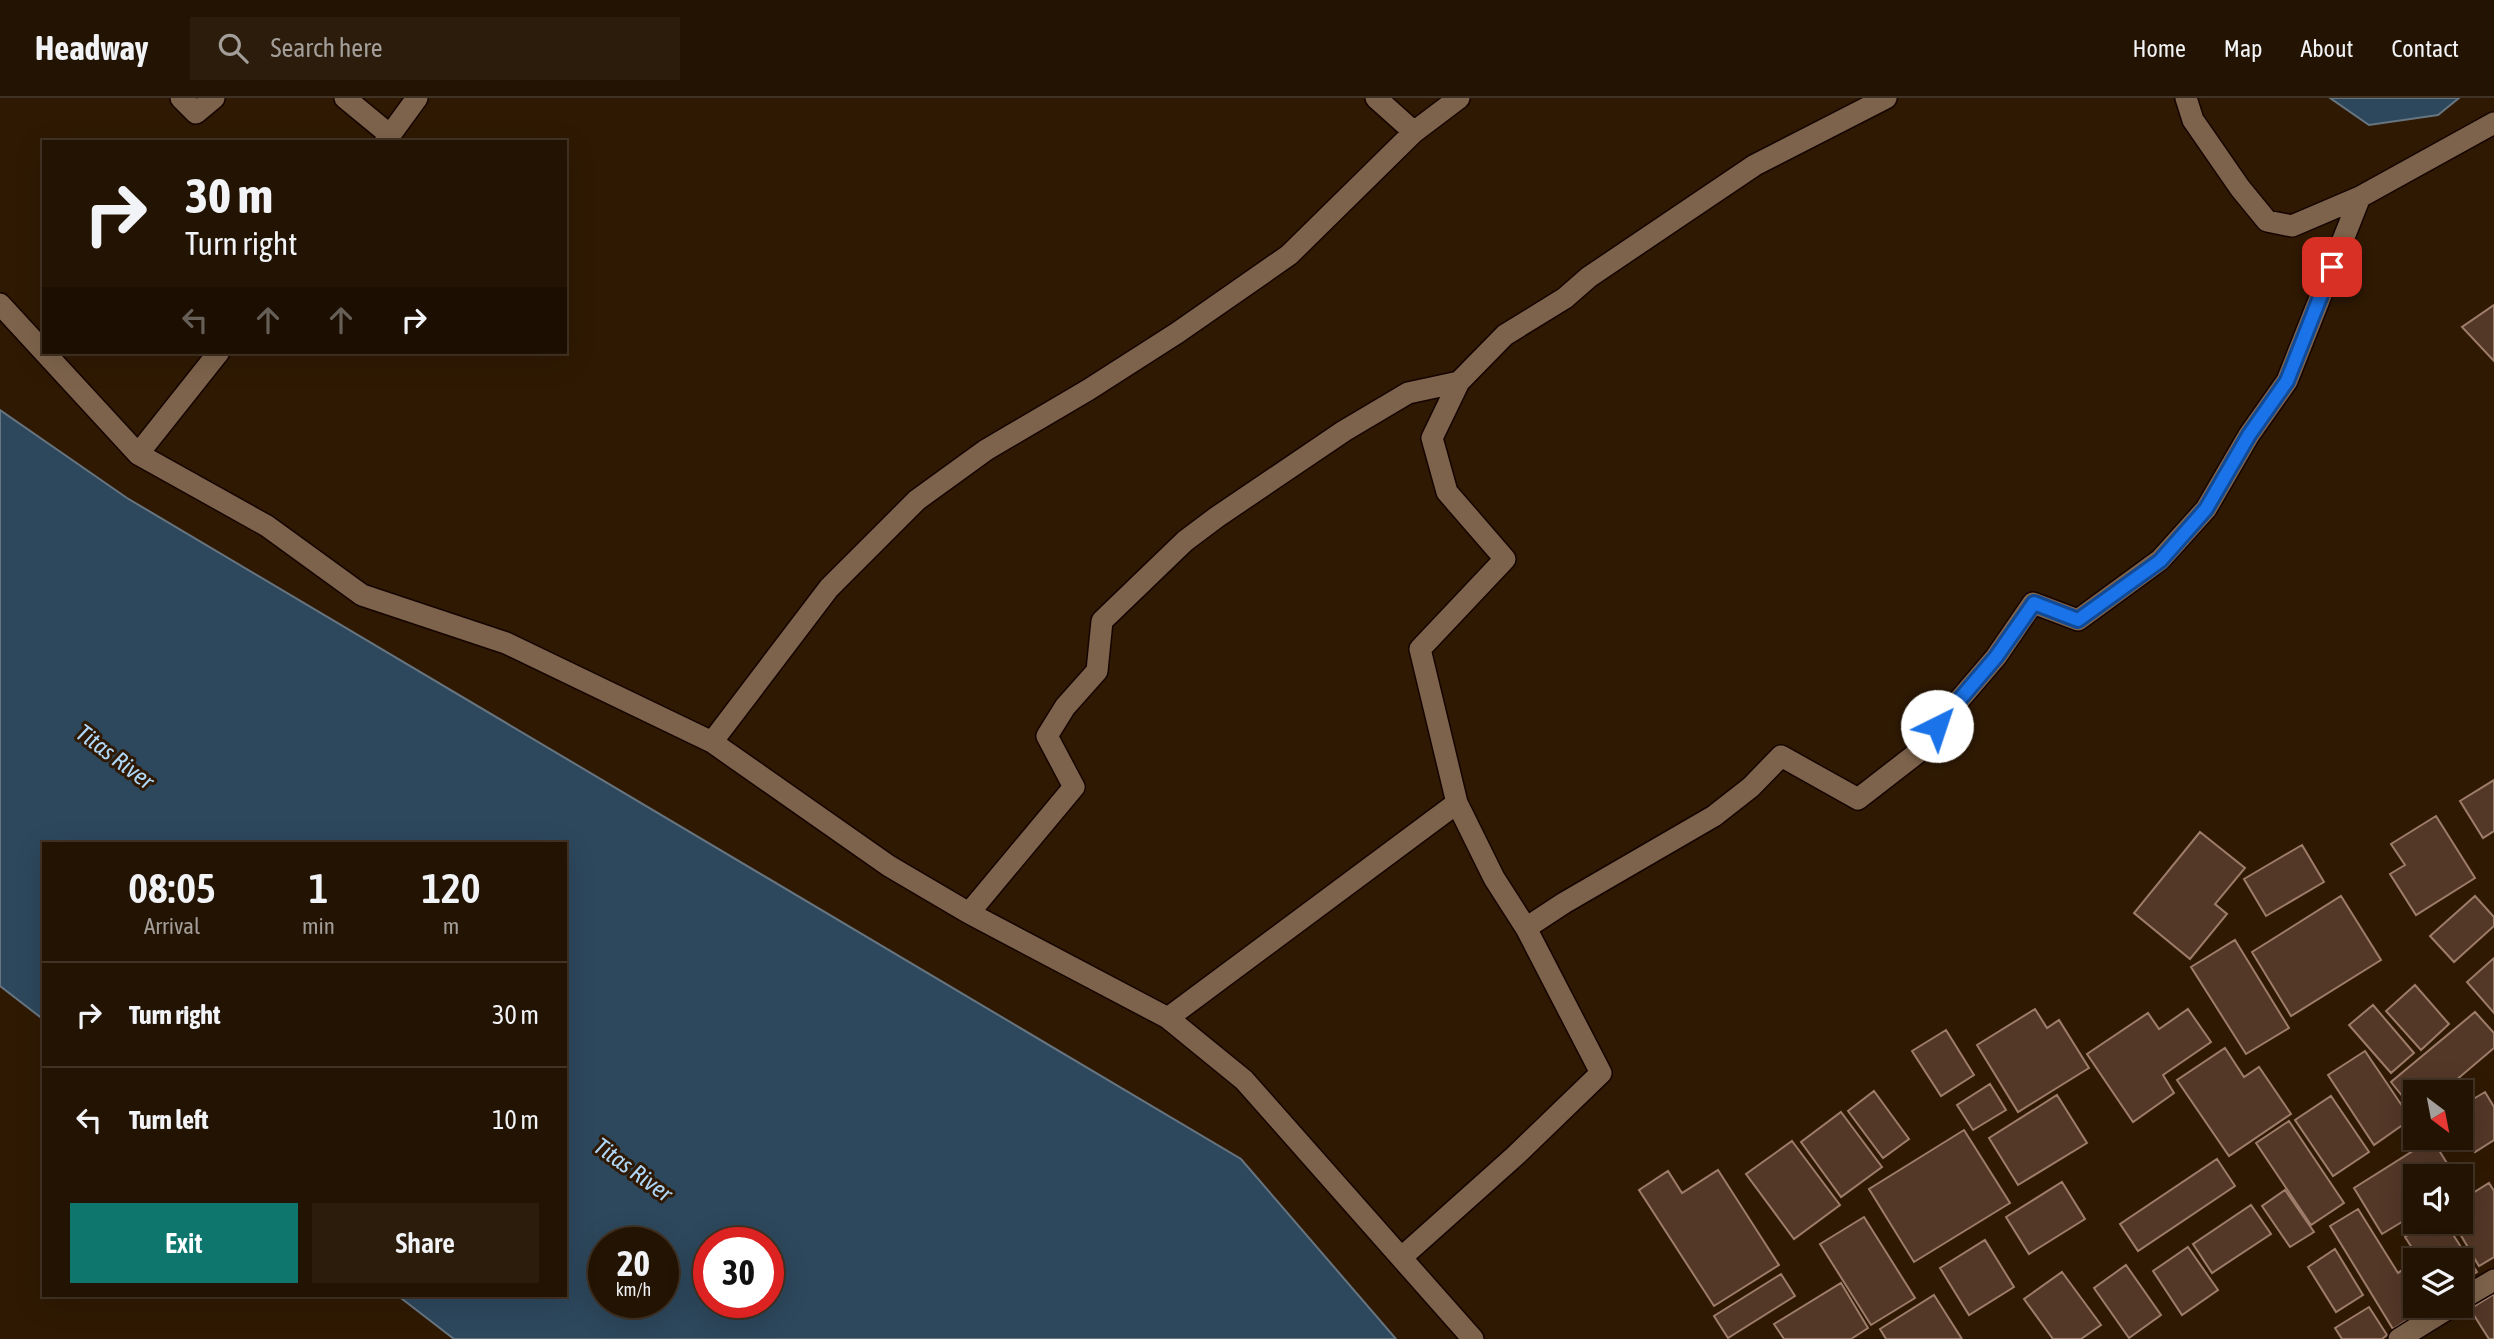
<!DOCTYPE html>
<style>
:root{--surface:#231302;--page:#2b1c0c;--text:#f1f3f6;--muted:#a39e99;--line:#403224;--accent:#0f766e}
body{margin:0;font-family:"Asap Condensed",sans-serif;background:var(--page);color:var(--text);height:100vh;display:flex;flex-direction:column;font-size:26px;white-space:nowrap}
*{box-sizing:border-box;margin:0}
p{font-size:23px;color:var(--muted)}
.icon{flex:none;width:38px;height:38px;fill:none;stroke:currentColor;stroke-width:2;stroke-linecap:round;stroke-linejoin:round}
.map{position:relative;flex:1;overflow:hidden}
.drawer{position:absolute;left:42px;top:744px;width:525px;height:455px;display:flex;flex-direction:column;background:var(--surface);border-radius:0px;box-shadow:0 7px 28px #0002,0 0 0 2px var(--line)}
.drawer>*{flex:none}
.banner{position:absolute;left:42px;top:42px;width:525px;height:214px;border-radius:0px;box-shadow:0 7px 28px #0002,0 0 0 2px var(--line);background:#231302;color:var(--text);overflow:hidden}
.needle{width:46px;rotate:148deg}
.fabs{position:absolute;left:2403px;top:982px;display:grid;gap:14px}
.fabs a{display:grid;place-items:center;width:70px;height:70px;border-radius:0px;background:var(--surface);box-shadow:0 7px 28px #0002,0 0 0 2px var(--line);font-size:35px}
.speed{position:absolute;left:588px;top:1129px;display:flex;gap:14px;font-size:35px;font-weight:700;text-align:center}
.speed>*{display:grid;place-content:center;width:91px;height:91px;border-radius:50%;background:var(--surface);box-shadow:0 7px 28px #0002,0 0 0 2px var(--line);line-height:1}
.speed small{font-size:18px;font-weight:400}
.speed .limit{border:10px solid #d22;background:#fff;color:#111}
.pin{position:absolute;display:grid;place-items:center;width:60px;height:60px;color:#fff;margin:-30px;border-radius:14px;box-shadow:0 4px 10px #0006}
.me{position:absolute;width:77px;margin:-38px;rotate:41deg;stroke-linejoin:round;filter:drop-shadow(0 0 5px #0008)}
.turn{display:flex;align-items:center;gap:24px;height:147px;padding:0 28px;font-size:32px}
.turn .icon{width:91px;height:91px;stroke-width:2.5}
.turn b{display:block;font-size:49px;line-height:60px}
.lanes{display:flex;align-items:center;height:66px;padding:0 28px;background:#0003;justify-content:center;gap:35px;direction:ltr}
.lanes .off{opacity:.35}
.eta{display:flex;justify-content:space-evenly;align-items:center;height:119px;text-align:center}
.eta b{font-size:42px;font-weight:600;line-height:49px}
.button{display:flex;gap:14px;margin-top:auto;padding:14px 28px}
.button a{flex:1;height:80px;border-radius:0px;background:var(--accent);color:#fff;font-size:28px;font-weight:600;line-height:80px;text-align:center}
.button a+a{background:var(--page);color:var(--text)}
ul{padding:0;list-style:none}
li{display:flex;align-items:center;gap:21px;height:105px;padding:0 28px;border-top:2px solid var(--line)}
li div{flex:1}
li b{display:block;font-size:26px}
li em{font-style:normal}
header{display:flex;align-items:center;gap:42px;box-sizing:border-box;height:98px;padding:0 35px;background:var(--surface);border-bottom:2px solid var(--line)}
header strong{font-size:33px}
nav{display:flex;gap:38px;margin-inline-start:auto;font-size:24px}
.search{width:490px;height:63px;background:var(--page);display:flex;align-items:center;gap:18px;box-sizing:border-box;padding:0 24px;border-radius:0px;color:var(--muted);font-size:26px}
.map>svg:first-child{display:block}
.water{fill:#2d475c;stroke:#677580;stroke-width:2;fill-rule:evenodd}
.building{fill:#533727;stroke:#9d7c6a;stroke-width:2}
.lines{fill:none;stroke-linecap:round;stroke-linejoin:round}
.street-casing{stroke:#160400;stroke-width:24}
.street{stroke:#7d634b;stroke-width:21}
.route-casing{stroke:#114b97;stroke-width:18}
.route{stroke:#1a73e8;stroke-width:12}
.labels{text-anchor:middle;stroke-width:6;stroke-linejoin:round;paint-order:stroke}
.water-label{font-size:24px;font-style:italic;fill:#afd7f8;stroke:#2f1903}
</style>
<header>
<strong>Headway</strong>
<div class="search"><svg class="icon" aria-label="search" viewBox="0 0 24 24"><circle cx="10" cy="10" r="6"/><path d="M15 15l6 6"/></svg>Search here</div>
<nav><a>Home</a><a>Map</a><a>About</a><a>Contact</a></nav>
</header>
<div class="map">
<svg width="2494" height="1241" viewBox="0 0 2494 1241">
<rect width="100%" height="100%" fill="#2f1903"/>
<!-- water -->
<path class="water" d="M2330 0H2459L2438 17 2369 27Z
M0 312 127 400 1241 1061 1396 1241H454L397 1197H565V746H44V922L0 888ZM604 1144H663V1204H604ZM709 1144H768V1204H709Z"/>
<!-- building -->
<path class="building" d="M2494 207V263L2462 229Z
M2494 682V733L2483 740 2460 703Z
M2436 718 2475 780 2416 817 2390 776 2405 767 2391 746Z
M2200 734 2245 770 2215 806 2227 816 2190 861 2134 815Z
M2302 747 2324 784 2266 818 2244 781Z
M2341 798 2381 862 2291 918 2252 854Z
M2475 798 2494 819V828L2454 864 2430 838Z
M2235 842 2289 930 2246 956 2191 869Z
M2494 860V915L2467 884Z
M2415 887 2449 926 2421 952 2386 913Z
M2373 907 2414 955 2391 975 2349 927Z
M2035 911 2047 930 2059 922 2089 970 2018 1014 1977 947Z
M2188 911 2211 944 2163 977 2174 995 2133 1024 2087 956 2148 915 2159 931Z
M2475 914 2494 935V950L2442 994H2415V1014L2391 984Z
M1946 932 1974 977 1941 998 1912 953Z
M2225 950 2244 979 2259 969 2291 1016 2229 1058 2177 982Z
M2365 953 2411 1021 2374 1047 2328 977Z
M1990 986 2006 1012 1973 1032 1957 1007Z
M1874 993 1909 1041 1883 1060 1848 1013Z
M2485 994 2494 1009V1042L2475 1054 2460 1030V1009Z
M2057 997 2087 1045 2018 1087 1989 1040Z
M2331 998 2369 1054 2333 1078 2295 1022Z
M1841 1014 1882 1069 1841 1099 1801 1044Z
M2289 1023 2344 1105 2311 1127 2256 1045Z
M1964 1032 2010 1105 1914 1164 1869 1091Z
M2432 1041 2455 1078H2415V1116L2382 1136 2354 1090Z
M1792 1043 1840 1107 1794 1141 1746 1076Z
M2217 1061 2235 1088 2138 1153 2120 1126Z
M1718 1072 1779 1167 1714 1208 1639 1092 1668 1073 1682 1095Z
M2062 1084 2085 1121 2029 1156 2006 1119Z
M2489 1085 2494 1093V1159L2479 1168 2453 1124H2460V1103Z
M2285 1092 2314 1134 2290 1149 2262 1108Z
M2251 1107 2271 1136 2212 1175 2193 1146Z
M2358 1111 2398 1175 2405 1170 2415 1186V1208H2429L2393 1231 2330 1128Z
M1864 1119 1915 1200 1871 1227 1820 1146Z
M2429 1124H2445L2477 1174 2460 1185V1162H2420L2405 1139Z
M1985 1142 2014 1189 1969 1217 1940 1170Z
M2188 1149 2218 1192 2182 1217 2153 1173Z
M2335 1151 2363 1197 2336 1214 2308 1169Z
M2126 1167 2161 1217 2129 1240 2094 1190Z
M2062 1174 2101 1227 2081 1241H2053L2024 1201Z
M1781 1176 1795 1198 1728 1240 1714 1218Z
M1841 1185 1868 1230 1851 1241H1784L1774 1226Z
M2494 1196V1241H2489L2470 1211Z
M1934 1197 1962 1241H1886L1880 1231Z
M2369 1209 2387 1237 2382 1241H2342L2335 1230Z"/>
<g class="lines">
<!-- street casing -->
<g class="street-casing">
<path id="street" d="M181 0 196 15 214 0
M345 0 390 37
M1376 0 1414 34
M2186 0 2193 22 2240 90 2267 123 2292 128 2360 99 2494 25
M385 44 417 0
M0 206 138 356 267 428 362 497 506 545 712 644 889 768 969 815 1168 920 1244 982 1473 1241
M138 356 219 254
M712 644 829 490 917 402 986 352 1088 292 1177 235 1289 157 1414 34 1459 0
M969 815 1074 689 1047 638 1065 609 1097 573 1102 523 1185 443 1217 419 1344 333 1408 295 1459 284
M1526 830 1564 805 1714 718 1751 689 1781 658 1858 701 1925 649 1937 628 1996 559 2033 505 2078 522 2160 462 2206 411 2249 337 2287 283 2360 99
M1168 920 1457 705 1420 551 1505 461 1447 394 1432 340 1459 284 1505 237 1565 200 1589 179 1755 67 1886 0
M1402 1159 1515 1058 1601 975 1526 830 1494 780 1457 705
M2460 1202 2494 1182
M2399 1241 2452 1208"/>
</g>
<!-- street -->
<use href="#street" class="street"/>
</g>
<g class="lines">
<!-- route casing -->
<g class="route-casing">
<path id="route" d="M1937 628 1996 559 2034 505 2078 522 2160 463 2206 411 2249 337 2287 283 2332 169"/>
</g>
<!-- route -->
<use href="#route" class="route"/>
</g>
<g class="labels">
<!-- water labels -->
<g class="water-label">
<text transform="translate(115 659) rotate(37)" y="8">Titas River</text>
<text transform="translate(633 1072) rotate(36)" y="8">Titas River</text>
</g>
</g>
</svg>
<div class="fabs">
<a><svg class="needle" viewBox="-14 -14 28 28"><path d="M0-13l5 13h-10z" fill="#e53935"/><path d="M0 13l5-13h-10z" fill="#a39e99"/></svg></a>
<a><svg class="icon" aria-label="sound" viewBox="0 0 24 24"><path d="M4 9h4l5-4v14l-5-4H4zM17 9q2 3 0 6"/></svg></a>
<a><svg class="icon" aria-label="layers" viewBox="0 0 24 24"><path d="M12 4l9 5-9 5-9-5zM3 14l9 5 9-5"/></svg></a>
</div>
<div class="speed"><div>20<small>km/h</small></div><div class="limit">30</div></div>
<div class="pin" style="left:2332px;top:169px;background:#d93025"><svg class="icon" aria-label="arrive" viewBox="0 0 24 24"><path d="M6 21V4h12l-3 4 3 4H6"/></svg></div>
<svg class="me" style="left:1937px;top:628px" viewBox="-20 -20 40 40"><circle r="19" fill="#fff"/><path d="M0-13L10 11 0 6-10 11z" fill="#1a73e8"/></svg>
<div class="banner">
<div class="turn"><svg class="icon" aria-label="right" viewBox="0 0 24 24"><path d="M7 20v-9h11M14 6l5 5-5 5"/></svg><div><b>30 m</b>Turn right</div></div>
<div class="lanes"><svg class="icon off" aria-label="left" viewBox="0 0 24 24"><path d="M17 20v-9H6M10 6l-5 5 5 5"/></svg><svg class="icon off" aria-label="ahead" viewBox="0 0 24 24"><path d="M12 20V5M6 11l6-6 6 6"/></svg><svg class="icon off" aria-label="ahead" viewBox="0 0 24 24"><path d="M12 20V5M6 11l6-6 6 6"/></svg><svg class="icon" aria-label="right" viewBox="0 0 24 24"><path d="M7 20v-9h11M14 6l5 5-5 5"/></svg></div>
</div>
<section class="drawer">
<div class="eta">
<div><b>08:05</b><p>Arrival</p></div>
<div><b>1</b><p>min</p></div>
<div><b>120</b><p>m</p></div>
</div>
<ul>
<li><svg class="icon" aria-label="right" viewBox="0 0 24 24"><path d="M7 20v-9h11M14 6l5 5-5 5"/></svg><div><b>Turn right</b></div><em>30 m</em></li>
<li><svg class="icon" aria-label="left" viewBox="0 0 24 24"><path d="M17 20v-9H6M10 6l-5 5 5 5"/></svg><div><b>Turn left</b></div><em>10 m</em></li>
</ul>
<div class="button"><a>Exit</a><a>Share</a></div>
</section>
</div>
